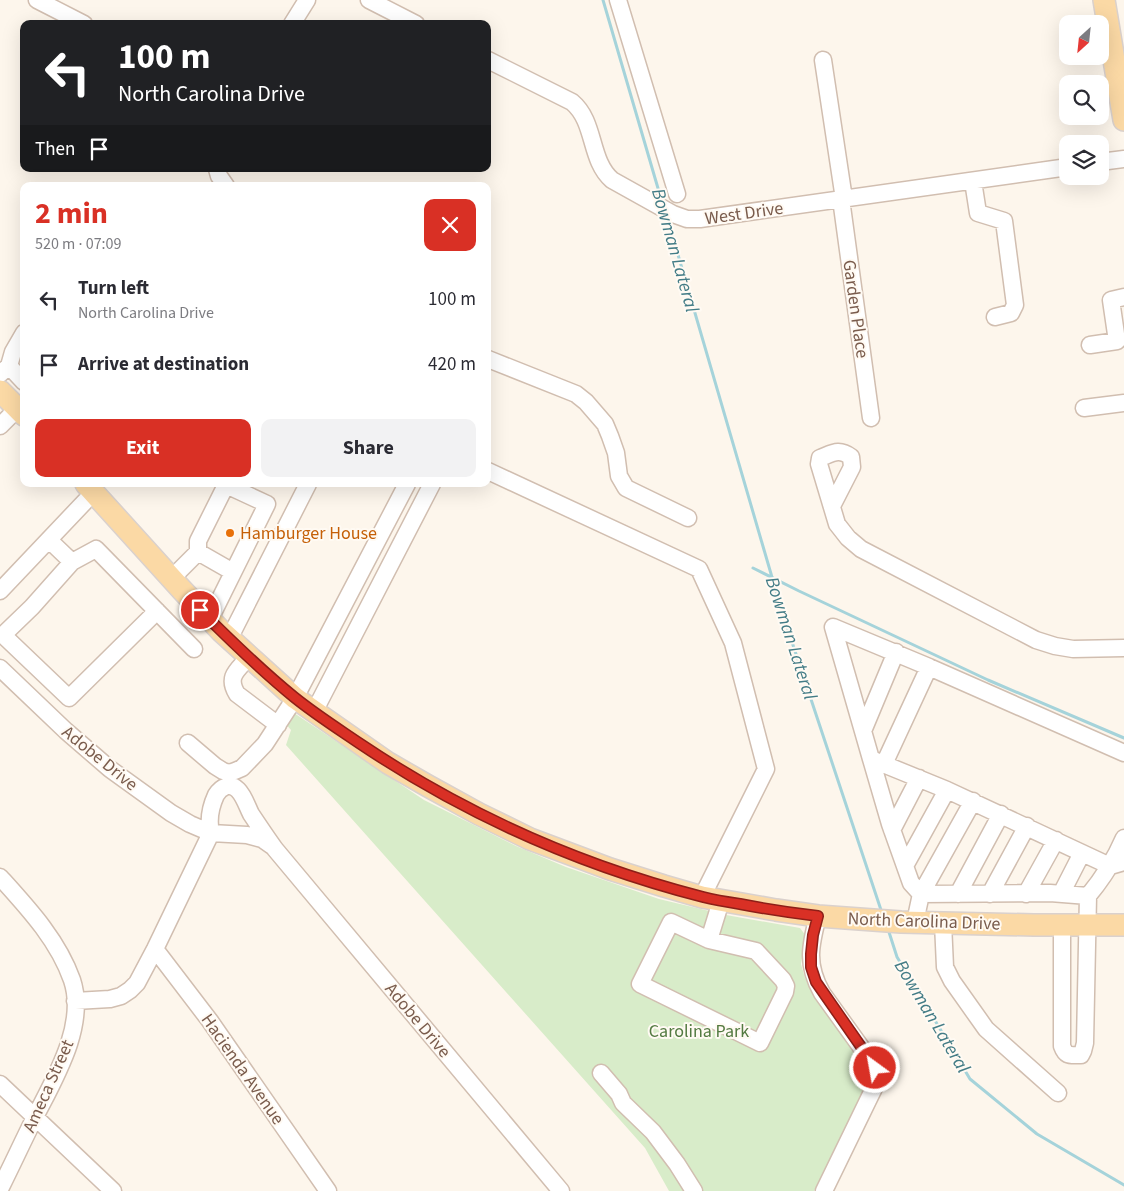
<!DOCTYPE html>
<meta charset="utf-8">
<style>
:root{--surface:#fff;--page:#f2f2f3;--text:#2b2b33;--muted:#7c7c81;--accent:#d93025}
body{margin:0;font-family:"Source Sans 3",sans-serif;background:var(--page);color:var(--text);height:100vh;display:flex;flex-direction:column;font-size:19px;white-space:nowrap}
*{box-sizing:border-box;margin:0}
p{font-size:16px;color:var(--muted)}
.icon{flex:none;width:28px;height:28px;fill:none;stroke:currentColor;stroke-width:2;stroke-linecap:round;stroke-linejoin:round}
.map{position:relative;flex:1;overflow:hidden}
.details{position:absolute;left:20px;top:182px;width:471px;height:305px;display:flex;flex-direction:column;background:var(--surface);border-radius:10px;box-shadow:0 5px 20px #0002}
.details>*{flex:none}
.hud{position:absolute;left:20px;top:20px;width:471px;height:152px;border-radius:10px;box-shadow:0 5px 20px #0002;background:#202124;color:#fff;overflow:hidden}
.needle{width:32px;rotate:207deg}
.fabs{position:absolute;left:1059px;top:15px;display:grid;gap:10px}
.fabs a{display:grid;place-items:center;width:50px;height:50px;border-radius:10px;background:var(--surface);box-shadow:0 5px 20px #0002;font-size:25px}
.pin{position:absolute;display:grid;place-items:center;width:42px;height:42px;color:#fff;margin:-21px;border:2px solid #fff;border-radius:50%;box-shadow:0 1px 5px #0007}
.me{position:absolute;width:55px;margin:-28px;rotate:328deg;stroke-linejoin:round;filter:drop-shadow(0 0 4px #0008)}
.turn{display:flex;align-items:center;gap:18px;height:105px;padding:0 15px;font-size:22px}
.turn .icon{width:65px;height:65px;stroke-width:2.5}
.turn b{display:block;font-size:35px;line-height:42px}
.then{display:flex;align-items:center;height:48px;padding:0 15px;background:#0003;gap:10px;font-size:19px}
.round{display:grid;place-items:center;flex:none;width:52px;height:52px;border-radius:10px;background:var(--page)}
.headline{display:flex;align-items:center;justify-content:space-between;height:85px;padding:0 15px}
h1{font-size:30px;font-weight:700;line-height:38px;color:var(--accent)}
.button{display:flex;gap:10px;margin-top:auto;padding:10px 15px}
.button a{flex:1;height:58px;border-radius:10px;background:var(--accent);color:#fff;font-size:20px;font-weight:700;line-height:58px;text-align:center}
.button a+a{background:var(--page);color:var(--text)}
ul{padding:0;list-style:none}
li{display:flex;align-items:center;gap:15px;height:65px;padding:0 15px}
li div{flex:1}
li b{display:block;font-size:19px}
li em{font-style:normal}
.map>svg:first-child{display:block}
.green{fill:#d8ecc9}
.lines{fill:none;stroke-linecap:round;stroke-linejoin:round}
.stream{stroke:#a5d3da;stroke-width:3}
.minor-casing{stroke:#d1beb0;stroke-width:19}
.major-casing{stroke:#dad1cd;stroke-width:24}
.minor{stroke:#fff;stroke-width:16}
.major{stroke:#fbd9a5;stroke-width:21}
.route-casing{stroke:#8d1f18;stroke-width:12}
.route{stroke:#d93025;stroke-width:9}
.food-dot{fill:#e8710a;stroke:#fffaf3;stroke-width:2}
.labels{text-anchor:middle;stroke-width:4;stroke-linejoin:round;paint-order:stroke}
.street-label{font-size:18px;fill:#7a5c4d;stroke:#fffaf3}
.food-label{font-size:18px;fill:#c56008;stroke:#fffaf3;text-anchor:start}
.park-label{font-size:18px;fill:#537a41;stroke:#fffaf3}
.water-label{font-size:19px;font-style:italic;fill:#437c86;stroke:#fffaf3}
</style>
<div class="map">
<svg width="1124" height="1191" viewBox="0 0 1124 1191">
<rect width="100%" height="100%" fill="#fdf6ec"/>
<!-- green -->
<path class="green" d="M294 713 424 800 516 846 566 867 659 899 726 915 800 928 806 936 801 964 805 978 865 1059 871 1075 814 1191H669L645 1148 286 745 291 730 284 722Z"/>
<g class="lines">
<!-- stream -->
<path class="stream" d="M603 0 662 202
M667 217 783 615 882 913
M753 568 799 591 988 680 1124 738
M888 929 897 957 970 1079 1037 1134 1124 1185"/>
<!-- minor casing -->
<g class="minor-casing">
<path id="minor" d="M37 0 84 24
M369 0 416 24
M618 0 677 194
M292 24 307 0
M488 60 572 102C596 122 589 160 612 180L673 214 687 219H700L1068 167
M823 60 844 199
M1100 162 1124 159
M217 169 219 176 226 186
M973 181 978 213 1004 221 1015 305 1011 313 995 317
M841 199 871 418
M1090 345 1117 341 1111 300 1124 297
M488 359 576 394 586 402 605 424 610 436 616 453 619 476 626 488 688 518
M9 366 13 352 24 333
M0 374 9 366 24 382
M1084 408 1124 403
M0 426 18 408
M488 471 699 569 733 643 766 769 702 897
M832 506 852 467 851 457C839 448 833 453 820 458L819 464 837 524 848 538 861 549 1036 640 1055 646 1073 649 1124 648
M49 540 72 562 32 607 3 635 69 698 157 611
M72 562 96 549 194 649
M171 579 198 552
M0 591 94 492
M210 619C229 581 248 543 267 504L226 485 198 541V552L233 572
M229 639 308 484
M249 657C238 670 226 676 237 694L278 725
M929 667 1124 753
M0 668 66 731 110 769 171 813 190 824 211 833 247 835 262 839 272 846
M314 712 432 484
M863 731 896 652
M188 743 215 766 223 771 229 773 235 771 242 768 265 744 295 698 407 484
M871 759 833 627 929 667 884 764
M892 830 919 778
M211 833C208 820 210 808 216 795 221 787 230 782 238 790 244 796 247 806 251 814 259 826 267 838 275 849L561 1191
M905 866 947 790
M0 877C28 908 58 940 72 980 87 1025 55 1078 35 1117 23 1141 12 1165 0 1189
M958 894 1001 814
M990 894 1027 826
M1026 894 1056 840
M1061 894 1082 853
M1088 896 1050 893 921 894 911 883 890 824 871 759 947 790 1110 866 1124 862
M818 916C810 946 806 965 822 993L871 1061C876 1070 876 1076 875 1086L824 1191
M915 922 921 894 973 801
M943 923 945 967 952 981 986 1029 1058 1093
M1062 925V1046C1066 1057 1070 1055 1081 1055L1083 1051 1085 1043 1088 896C1103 878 1115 859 1124 838
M709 940 756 951 783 980 786 986 785 992 760 1043 640 984 671 922 709 940 721 901
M155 949 210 1021 328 1191
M75 1001 110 999 121 996 130 990 137 983 155 949 211 833
M601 1073 619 1094 623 1103 653 1132 677 1164 694 1191
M0 1084 113 1191"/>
</g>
<!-- major casing -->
<g class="major-casing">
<path id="major" d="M1104 0 1124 120
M0 391 24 415
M86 484 182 590 221 631 295 698 388 763 428 786 479 814 530 839 610 869 664 886 702 897 776 910 818 916 901 922 1034 925H1124"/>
</g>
<!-- minor -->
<use href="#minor" class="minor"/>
<!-- major -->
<use href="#major" class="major"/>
</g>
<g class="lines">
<!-- route casing -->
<g class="route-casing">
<path id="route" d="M200 610C230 640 261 670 294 697 315 714 337 728 359 743 466 815 578 865 703 897 715 900 727 902 740 904 766 909 792 913 818 916L813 935 811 954V967L816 982 871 1061 875 1068"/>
</g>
<!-- route -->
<use href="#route" class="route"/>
</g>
<!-- markers -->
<circle class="food-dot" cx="230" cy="533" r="5"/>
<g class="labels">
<!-- street labels -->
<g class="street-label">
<text transform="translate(744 213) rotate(-8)" y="6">West Drive</text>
<text transform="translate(856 309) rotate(82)" y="6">Garden Place</text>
<text transform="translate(100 758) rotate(39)" y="6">Adobe Drive</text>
<text transform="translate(924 921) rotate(2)" y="6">North Carolina Drive</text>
<text transform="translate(418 1020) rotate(50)" y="6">Adobe Drive</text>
<text transform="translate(243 1069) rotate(55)" y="6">Hacienda Avenue</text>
<text transform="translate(48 1086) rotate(-66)" y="6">Ameca Street</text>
</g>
<!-- food labels -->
<g class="food-label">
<text x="240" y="539">Hamburger House</text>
</g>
<!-- park labels -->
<g class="park-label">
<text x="699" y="1037">Carolina Park</text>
</g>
<!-- water labels -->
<g class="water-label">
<text transform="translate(676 250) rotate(74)" y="7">Bowman Lateral</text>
<text transform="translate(792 638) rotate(72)" y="7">Bowman Lateral</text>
<text transform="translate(933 1016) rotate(59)" y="7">Bowman Lateral</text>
</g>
</g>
</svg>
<div class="fabs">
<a><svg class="needle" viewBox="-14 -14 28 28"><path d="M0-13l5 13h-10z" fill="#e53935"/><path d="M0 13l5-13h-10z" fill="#7c7c81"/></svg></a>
<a><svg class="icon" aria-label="search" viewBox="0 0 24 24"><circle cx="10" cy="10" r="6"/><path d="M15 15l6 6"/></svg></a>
<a><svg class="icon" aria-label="layers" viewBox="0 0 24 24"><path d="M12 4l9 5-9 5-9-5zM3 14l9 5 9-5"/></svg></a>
</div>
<div class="pin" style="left:200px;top:610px;background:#d93025"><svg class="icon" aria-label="arrive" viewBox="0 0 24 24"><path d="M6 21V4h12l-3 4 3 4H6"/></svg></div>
<svg class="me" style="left:875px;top:1068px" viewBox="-20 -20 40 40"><circle r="17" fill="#d93025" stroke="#fff" stroke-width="3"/><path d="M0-11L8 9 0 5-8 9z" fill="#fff"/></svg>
<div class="hud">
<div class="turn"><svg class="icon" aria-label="left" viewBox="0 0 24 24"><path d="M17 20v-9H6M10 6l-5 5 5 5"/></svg><div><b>100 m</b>North Carolina Drive</div></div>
<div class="then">Then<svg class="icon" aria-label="arrive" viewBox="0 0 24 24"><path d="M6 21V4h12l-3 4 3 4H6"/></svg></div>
</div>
<section class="details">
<div class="headline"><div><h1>2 min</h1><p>520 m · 07:09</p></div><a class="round" style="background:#d93025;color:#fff"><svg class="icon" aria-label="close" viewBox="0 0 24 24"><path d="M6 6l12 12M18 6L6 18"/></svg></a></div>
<ul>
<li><svg class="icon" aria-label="left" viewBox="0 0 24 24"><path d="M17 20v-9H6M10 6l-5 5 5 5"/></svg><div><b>Turn left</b><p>North Carolina Drive</p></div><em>100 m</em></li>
<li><svg class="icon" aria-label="arrive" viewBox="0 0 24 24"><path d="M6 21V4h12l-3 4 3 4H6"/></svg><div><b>Arrive at destination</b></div><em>420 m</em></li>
</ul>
<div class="button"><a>Exit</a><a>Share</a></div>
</section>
</div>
